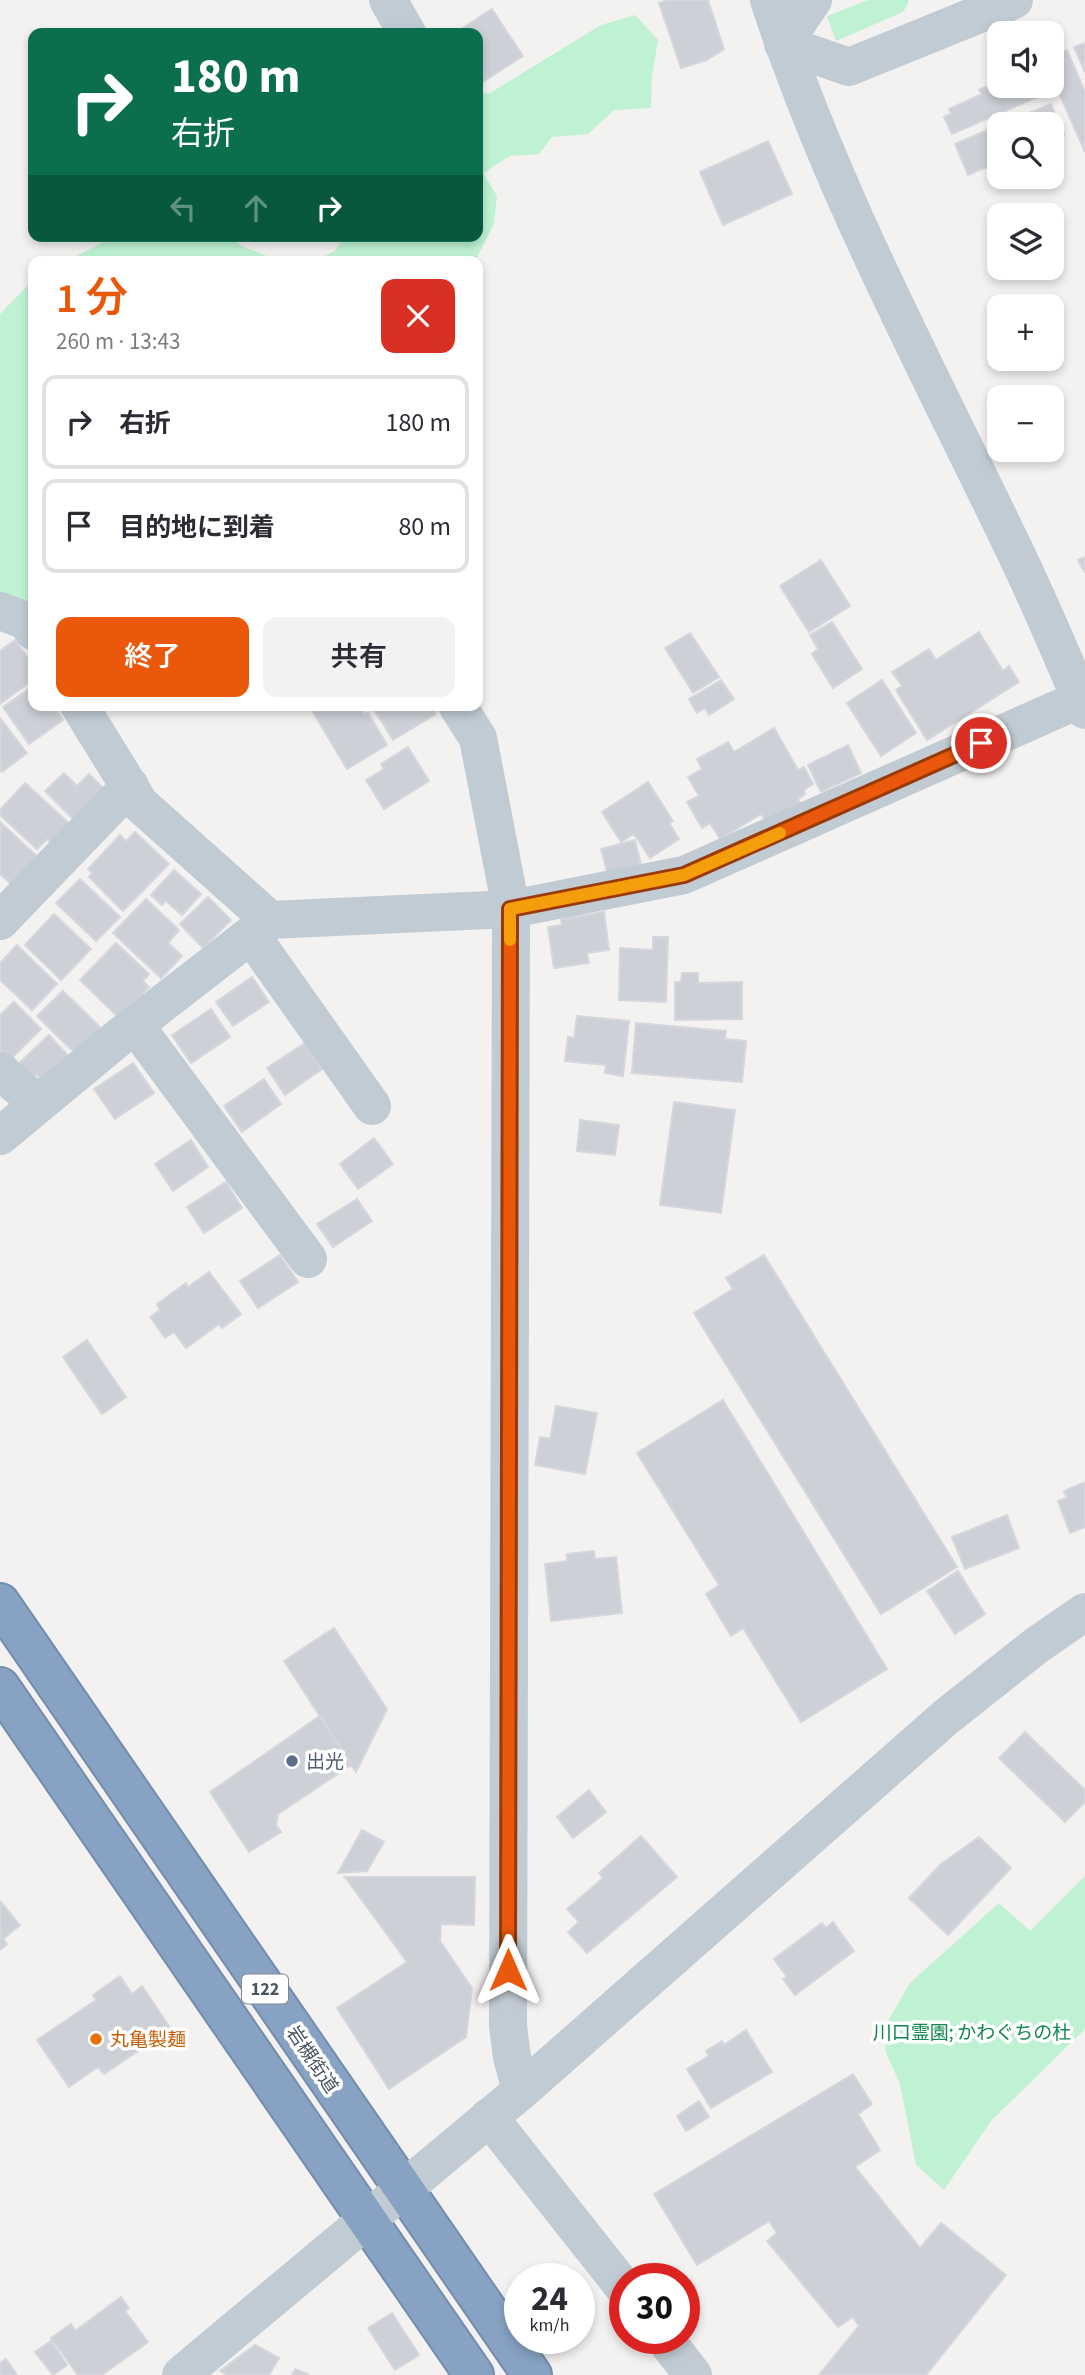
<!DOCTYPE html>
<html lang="ja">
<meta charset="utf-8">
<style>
:root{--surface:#fff;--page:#f2f2f3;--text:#2b2b33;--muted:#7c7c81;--line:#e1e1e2;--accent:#ea580c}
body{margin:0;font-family:"Source Sans 3","Noto Sans JP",sans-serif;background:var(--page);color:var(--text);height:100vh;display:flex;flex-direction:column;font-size:26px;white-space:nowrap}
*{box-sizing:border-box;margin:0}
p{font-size:23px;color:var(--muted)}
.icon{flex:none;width:38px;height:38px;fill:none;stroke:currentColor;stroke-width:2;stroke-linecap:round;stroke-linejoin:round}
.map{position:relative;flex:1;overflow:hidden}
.panel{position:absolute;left:28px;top:256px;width:455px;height:455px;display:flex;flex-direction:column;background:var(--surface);border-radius:14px;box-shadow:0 4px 10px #0003}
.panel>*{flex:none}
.banner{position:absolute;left:28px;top:28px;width:455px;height:214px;border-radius:14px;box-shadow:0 4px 10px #0003;background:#0b6e4f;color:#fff;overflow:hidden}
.controls{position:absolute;left:987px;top:21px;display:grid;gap:14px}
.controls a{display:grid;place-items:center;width:77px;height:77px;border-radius:14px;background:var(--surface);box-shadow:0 4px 10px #0003;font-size:35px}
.speed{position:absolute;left:504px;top:2263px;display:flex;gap:14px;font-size:35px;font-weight:700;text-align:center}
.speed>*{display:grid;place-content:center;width:91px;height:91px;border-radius:50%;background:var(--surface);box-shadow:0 4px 10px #0003;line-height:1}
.speed small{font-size:18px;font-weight:400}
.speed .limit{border:10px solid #d22;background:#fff;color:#111}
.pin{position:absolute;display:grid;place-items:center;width:60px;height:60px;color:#fff;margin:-30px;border:4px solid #fff;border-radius:50%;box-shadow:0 2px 7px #0007}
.me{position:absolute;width:77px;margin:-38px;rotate:0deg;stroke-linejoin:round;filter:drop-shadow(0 0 5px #0008)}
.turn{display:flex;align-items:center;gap:24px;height:147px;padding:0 28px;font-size:32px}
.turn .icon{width:91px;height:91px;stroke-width:2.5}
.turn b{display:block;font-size:49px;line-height:60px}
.lanes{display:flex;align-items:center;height:66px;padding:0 28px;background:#0003;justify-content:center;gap:35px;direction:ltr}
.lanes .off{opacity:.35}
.round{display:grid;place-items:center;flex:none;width:74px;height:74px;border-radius:14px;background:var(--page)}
.head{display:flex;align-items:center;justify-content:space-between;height:119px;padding:0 28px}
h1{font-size:42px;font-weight:600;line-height:52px;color:var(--accent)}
.action{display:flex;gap:14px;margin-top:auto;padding:14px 28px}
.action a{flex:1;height:80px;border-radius:14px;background:var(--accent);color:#fff;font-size:28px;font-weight:600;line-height:80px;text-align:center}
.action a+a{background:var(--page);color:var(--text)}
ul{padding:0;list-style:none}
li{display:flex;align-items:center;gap:21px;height:94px;margin:0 14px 10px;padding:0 14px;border:4px solid var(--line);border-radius:14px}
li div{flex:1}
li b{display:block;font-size:26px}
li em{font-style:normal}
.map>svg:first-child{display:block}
.green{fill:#bef2d3}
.building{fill:#cdd0d6;stroke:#d5d7dd;stroke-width:2}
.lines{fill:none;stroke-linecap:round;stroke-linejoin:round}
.highway-casing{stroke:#728dae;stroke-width:42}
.minor{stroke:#c1cbd3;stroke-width:38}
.highway{stroke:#87a2c2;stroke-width:38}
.route-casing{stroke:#983908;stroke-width:18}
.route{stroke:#ea580c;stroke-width:12}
.slow{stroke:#f59e0b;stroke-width:12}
.service-dot{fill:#5c6f8a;stroke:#fff;stroke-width:2.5}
.food-dot{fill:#e8710a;stroke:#fff;stroke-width:2.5}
.labels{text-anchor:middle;stroke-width:7;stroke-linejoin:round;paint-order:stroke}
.shield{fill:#fff;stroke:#7f8790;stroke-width:2}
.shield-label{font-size:18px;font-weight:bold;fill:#485460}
.service-label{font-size:19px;fill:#4e5e75;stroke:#fff;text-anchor:start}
.park-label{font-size:19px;fill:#12874f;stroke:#fff}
.food-label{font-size:19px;fill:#c56008;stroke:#fff;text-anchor:start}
.street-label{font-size:19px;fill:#485460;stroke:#fff}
</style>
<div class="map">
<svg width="1085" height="2375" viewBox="0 0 1085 2375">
<rect width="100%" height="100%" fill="#f4f1f1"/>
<!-- green -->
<path class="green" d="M868 0H908L909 2 903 12 836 41 827 16Z
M635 15 658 40 652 75 651 108 614 110 588 134 552 137 539 154 510 156 483 173 497 196 494 224 475 261H315L335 251 344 236H478V94L490 93 601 25Z
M115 236H226L242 246 279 261H67Z
M33 280V602L0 594V314Z
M1085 1876V2029L991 2121 944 2190 916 2165 900 2084 885 2050 889 2019 910 1983 999 1903 1030 1931Z"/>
<!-- building -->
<path class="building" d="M668 0H708L724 49 707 60 681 68 659 3Z
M492 9 523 56 478 85V33H455Z
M1085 43V72L1074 47Z
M1067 50 1085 92V152L1052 77V57Z
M999 81V86H1045L1047 93 952 134 944 117 951 114 949 109 982 94 979 90Z
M1051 104 1064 135 1052 140V124H1002Z
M999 125V162L968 175 955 144Z
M768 141 792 194 723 225 700 172Z
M1085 557V573L1078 560Z
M821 560 850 606 809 632 780 586Z
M832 622 862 669 833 688 812 654 818 649 810 635Z
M979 632 1003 671 1009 666 1019 682 927 740 896 690 902 686 892 672 929 649 936 660Z
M690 633 719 677 693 693 665 648Z
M15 640 33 665V680L0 704V651Z
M721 680 734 699 709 715 705 708 697 713 689 699Z
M882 680 916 733 881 756 847 703Z
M33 686V705H53L63 720 29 744 3 707Z
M325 705H345L348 711 359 705 364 714 368 713 387 745 347 769 313 712Z
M384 705H431L436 714 393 740 375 711Z
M0 718 27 753 2 772 0 770Z
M774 728 798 770 804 767 813 784 804 790 805 794 798 799 802 805 768 825 761 814 720 839 710 823 702 828 687 802 699 796 688 777 702 769 697 759 728 742 734 752Z
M848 745 861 773 821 792 808 765Z
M408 747 429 781 384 809 366 780 384 769 381 764Z
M64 773 77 786 89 774 110 795 80 826 45 791Z
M648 782 673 821 669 823 679 839 650 858 634 834 621 842 602 812Z
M25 783 71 825 53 845 47 839 37 849 0 815V810Z
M0 822 43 862 12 885 0 874Z
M135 832 169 864 123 911 89 877 92 873 88 869 120 835 126 841Z
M635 840 642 869 609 879 601 849Z
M174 870 201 894 182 915 166 901 162 905 151 895Z
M80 879 120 917 96 941 56 903Z
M208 897 231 920 203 948 180 924Z
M146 899 179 930 168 943 182 956 161 978 113 933Z
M604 912 609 950 587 953 589 963 554 968 548 927 562 925 561 919Z
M54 914 91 949 61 980 25 945Z
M653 937H668L666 1002 619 1000 620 948 653 950Z
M116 943 149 974 143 981 149 987 119 1018 80 980Z
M17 945 57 984 32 1010 0 980V963Z
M682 973H698V983L742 982V1019L675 1020V982H681Z
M252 977 269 1002 233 1026 216 1002Z
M63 991 102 1029 77 1055 37 1016Z
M14 1002 41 1029 10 1060 0 1050V1015Z
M211 1009 230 1037 191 1063 172 1035Z
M577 1016 629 1021 623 1076 605 1073 606 1065 565 1061 568 1037 574 1038Z
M636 1023 726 1031 725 1039 746 1041 742 1082 632 1073Z
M49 1035 72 1060 45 1085 36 1074 30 1079 17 1065Z
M305 1043 322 1069 285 1095 267 1068Z
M133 1063 154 1093 115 1119 94 1089Z
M264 1079 281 1104 242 1132 224 1106Z
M674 1102 735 1110 721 1213 660 1205Z
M580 1120 619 1125 615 1155 577 1151Z
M374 1138 393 1164 358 1189 340 1164Z
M191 1140 208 1167 173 1191 155 1164Z
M226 1182 242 1208 204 1233 187 1207Z
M357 1199 372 1221 333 1247 317 1224Z
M280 1255 298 1282 258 1308 240 1281Z
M764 1255 957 1567 881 1614 694 1313 733 1289 726 1278Z
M209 1272 241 1314 222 1328 219 1324 186 1348 174 1332 165 1338 150 1317 160 1310 157 1304 186 1283 188 1287Z
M87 1340 126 1397 102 1414 63 1357Z
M723 1400 887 1669 801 1722 743 1628 731 1636 706 1594 719 1585 637 1453Z
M556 1406 597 1413 585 1474 535 1465 540 1437 550 1439Z
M1085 1482V1527L1070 1533 1058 1501 1067 1498 1064 1491Z
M1007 1515 1019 1548 965 1569 952 1537Z
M594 1551 595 1559 616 1557 622 1613 551 1621 545 1564 567 1561V1554Z
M958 1571 985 1614 955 1634 927 1591Z
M334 1628 387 1709 356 1772 284 1661Z
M320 1716 351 1765 278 1814 276 1825 281 1832 249 1852 210 1792Z
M1025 1732 1085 1790V1802L1065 1822 999 1758Z
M589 1790 606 1812 573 1838 557 1817Z
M362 1830 384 1842 367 1871 338 1873Z
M641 1836 677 1877 587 1953 568 1932 579 1922 567 1909 603 1878 599 1873Z
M979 1837 1011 1868 948 1935 909 1898 941 1864Z
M345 1877H475L474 1925 441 1924 440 1941 472 1988 466 2037 389 2089 337 2008 407 1962Z
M0 1901 20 1925 3 1939 7 1944 0 1950Z
M833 1922 854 1951 795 1995 783 1979 787 1977 774 1959 822 1923 826 1928Z
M120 1976 132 1994 142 1986 171 2029 104 2074 98 2067 69 2087 37 2040 96 2000 93 1995Z
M746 2030 772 2072 711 2108 687 2069 709 2056 706 2051 722 2041 724 2045Z
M853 2074 872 2104 858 2114 880 2150 855 2167 920 2248 941 2223 1006 2275 926 2375H819L859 2326 853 2317 838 2327 767 2241 777 2233 769 2221 697 2265 654 2194Z
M699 2101 709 2117 686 2131 677 2116Z
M121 2297 129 2308 125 2311 148 2342 102 2375H78L51 2338 71 2324 75 2331Z
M392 2313 419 2355 395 2370 368 2328Z
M51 2341 67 2365 53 2375 35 2352Z
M255 2345 279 2358 269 2375H227L220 2371Z
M6 2359 17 2375H0V2363Z
M295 2369 309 2375H292Z"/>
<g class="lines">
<!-- highway casing -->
<g class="highway-casing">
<path id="highway" d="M0 1603 532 2375
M0 1687 474 2375"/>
</g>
<!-- minor -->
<path class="minor" d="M388 0 407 33
M769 0C831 190 926 366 1012 545 1038 599 1062 655 1085 710
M783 44 849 67 1014 0
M783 44 813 0
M0 611 27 621 33 631
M79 705 140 804 270 920 511 909 684 875 1085 697
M457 705 478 738 511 909 508 2026 512 2057 521 2091
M0 921 130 786
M251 935 372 1106
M135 1025 308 1259
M0 1071 37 1103
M0 1136 123 1034 270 920
M489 2117 625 2289
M664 2338 693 2375
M181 2375 521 2091 946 1717 1037 1645 1085 1612"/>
<!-- highway -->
<use href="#highway" class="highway"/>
</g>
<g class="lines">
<!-- route casing -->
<g class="route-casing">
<path id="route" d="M508 1970 510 909 684 875 981 743"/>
</g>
<!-- route -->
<use href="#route" class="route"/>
<!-- slow -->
<path class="slow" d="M510 940V909L684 875 780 833"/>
</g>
<!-- markers -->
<circle class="service-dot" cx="292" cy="1761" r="7"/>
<circle class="food-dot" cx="96" cy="2039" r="7"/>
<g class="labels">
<!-- shield labels -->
<rect class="shield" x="242" y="1974.5" width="46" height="29" rx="5"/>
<g class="shield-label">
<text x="265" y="1995">122</text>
</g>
<!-- service labels -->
<g class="service-label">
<text x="306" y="1768">出光</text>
</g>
<!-- park labels -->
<g class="park-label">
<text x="972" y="2039">川口霊園; かわぐちの杜</text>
</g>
<!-- food labels -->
<g class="food-label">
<text x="110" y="2046">丸亀製麺</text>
</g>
<!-- street labels -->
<g class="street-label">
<text transform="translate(313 2059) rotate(56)" y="7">岩槻街道</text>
</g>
</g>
</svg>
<div class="controls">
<a><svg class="icon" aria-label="sound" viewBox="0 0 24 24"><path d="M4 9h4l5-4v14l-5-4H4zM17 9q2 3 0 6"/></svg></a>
<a><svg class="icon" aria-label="search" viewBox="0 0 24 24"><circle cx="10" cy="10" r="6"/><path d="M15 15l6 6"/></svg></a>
<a><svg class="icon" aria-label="layers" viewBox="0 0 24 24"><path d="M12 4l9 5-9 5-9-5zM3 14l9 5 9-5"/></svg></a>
<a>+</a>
<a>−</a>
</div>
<div class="speed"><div>24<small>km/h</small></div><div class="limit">30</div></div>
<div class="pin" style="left:981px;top:743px;background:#d93025"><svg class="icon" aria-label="arrive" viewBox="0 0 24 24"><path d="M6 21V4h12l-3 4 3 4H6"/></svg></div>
<svg class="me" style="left:508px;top:1970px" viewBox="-20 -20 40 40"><path d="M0-17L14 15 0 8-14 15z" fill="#ea580c" stroke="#fff" stroke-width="4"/></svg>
<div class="banner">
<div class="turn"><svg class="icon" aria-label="right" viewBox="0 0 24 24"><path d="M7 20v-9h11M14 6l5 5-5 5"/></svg><div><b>180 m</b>右折</div></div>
<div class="lanes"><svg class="icon off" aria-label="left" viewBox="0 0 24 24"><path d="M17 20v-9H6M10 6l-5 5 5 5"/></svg><svg class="icon off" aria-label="ahead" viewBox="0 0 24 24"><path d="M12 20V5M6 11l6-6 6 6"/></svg><svg class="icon" aria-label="right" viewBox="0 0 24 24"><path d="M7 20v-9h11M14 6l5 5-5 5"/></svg></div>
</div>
<section class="panel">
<div class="head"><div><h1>1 分</h1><p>260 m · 13:43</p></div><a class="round" style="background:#d93025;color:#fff"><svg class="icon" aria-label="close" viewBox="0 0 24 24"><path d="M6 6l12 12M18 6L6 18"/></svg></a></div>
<ul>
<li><svg class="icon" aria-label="right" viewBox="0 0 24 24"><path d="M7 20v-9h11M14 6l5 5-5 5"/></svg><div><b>右折</b></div><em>180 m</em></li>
<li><svg class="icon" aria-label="arrive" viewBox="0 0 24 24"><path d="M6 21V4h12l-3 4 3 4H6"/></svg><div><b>目的地に到着</b></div><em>80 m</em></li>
</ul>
<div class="action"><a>終了</a><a>共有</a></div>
</section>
</div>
